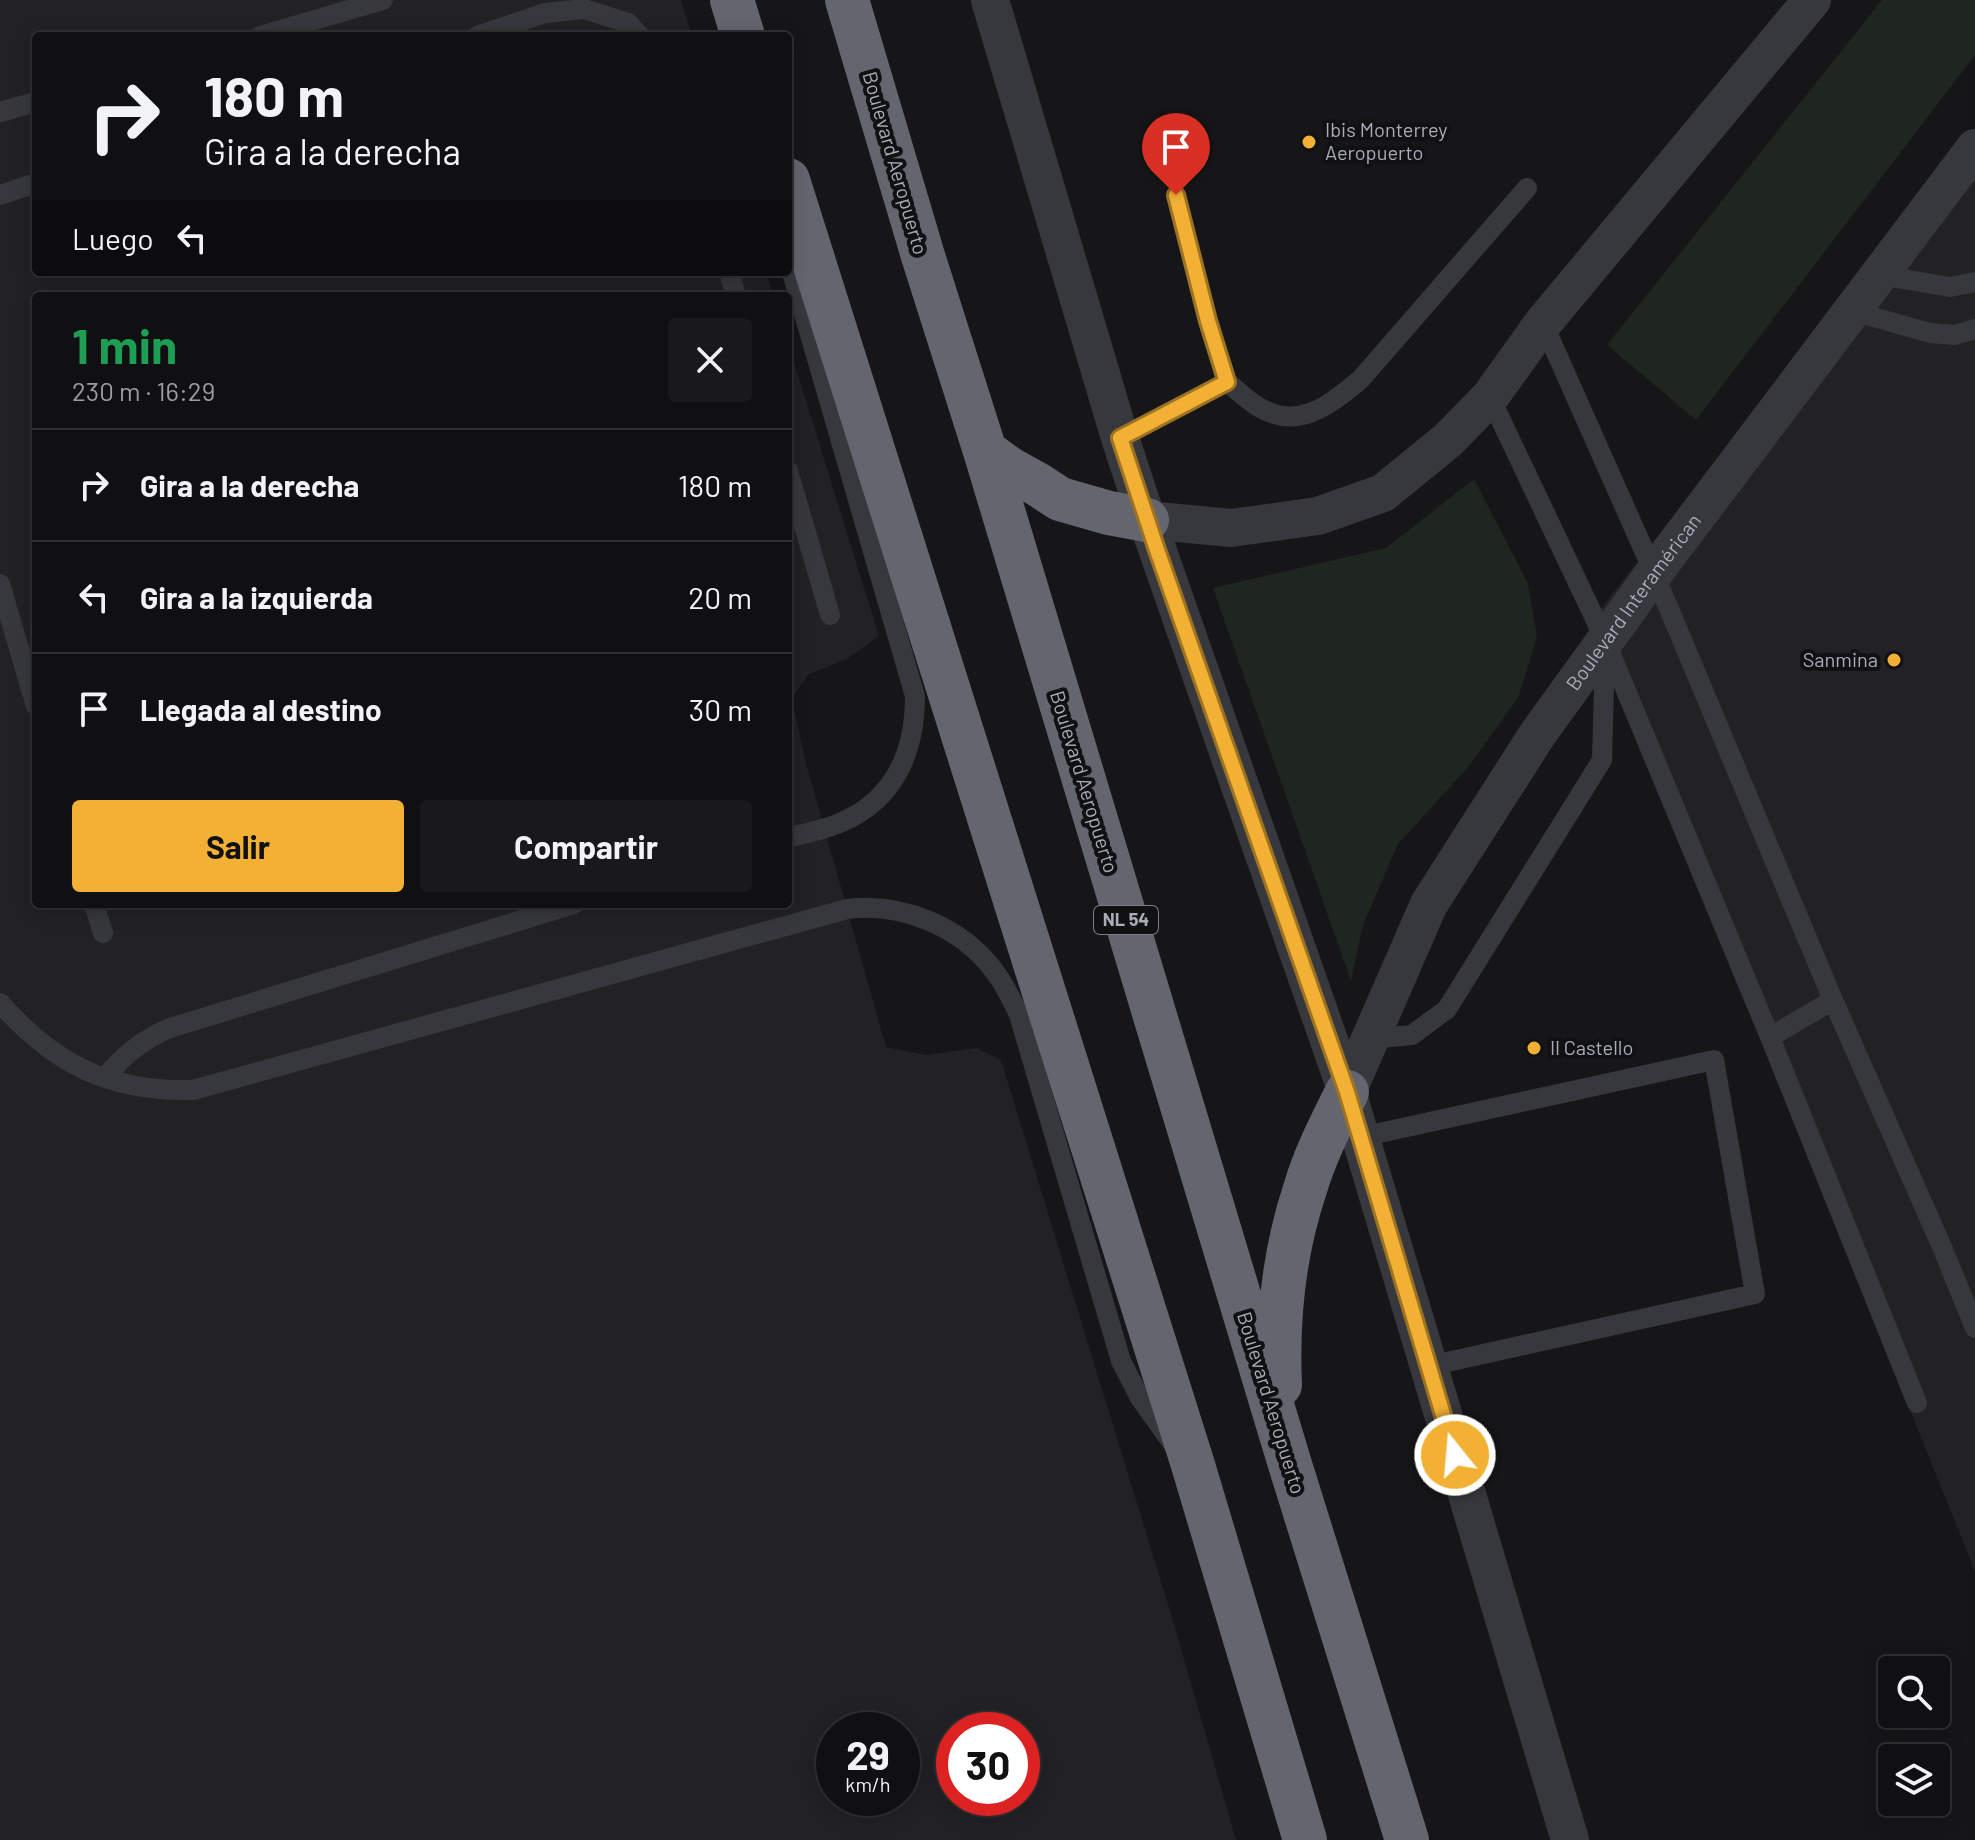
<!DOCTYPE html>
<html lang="es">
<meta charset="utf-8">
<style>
:root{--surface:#101012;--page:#19191b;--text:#f1f3f6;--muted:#9c9d9f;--line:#303032;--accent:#f2b134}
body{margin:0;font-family:Barlow,sans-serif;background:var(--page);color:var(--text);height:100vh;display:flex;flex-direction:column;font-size:30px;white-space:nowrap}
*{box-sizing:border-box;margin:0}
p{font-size:26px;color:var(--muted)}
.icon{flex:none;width:44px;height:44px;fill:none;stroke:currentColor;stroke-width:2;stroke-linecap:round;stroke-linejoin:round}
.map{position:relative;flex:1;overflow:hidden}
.drawer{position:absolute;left:32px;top:292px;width:760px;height:616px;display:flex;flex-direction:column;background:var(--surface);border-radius:8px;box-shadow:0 4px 20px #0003,0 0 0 2px var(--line)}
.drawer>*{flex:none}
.hud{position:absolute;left:32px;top:32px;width:760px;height:244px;border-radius:8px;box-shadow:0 4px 20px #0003,0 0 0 2px var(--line);background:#101012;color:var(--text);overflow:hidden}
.tools{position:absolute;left:1878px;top:1656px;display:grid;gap:16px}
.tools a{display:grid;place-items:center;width:72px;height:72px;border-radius:8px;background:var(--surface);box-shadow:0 4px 20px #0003,0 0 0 2px var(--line);font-size:40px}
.speed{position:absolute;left:816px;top:1712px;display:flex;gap:16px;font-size:40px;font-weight:700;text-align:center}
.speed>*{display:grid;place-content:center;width:104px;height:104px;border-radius:50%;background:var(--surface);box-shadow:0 4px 20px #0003,0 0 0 2px var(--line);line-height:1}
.speed small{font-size:20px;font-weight:400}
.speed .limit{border:12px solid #d22;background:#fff;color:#111}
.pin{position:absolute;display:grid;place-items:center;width:68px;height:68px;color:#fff;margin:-82px -34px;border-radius:50% 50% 50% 0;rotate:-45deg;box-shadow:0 0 8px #0007}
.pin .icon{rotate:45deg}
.me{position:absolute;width:88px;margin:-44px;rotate:343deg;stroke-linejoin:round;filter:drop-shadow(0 0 6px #0008)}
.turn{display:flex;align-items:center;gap:28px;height:168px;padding:0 40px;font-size:36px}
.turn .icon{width:104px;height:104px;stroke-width:2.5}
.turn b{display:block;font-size:56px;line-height:68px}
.then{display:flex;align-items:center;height:76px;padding:0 40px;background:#0003;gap:16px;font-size:30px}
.round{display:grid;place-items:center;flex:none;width:84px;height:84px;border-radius:8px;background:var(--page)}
.head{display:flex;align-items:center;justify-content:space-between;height:136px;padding:0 40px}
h1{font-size:48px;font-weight:700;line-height:60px;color:#1e9e55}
.cta{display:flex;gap:16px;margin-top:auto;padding:16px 40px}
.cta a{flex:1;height:92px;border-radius:8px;background:var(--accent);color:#111;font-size:32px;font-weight:700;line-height:92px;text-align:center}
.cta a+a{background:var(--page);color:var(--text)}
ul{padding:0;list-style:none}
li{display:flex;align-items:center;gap:24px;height:112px;padding:0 40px;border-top:2px solid var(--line)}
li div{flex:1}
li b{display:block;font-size:30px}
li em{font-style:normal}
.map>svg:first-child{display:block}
.built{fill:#222225;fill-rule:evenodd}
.green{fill:#1e261f}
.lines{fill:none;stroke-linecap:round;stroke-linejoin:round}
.lane{stroke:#37383d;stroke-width:20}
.street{stroke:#37383d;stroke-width:38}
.highway{stroke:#63666e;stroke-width:44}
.route-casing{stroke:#9d7322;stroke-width:20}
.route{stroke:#f2b134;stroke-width:14}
.poi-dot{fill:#f2b134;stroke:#111113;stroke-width:3}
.labels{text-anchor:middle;stroke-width:8;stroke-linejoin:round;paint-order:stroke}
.shield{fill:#111113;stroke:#7b7e86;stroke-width:2}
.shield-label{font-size:18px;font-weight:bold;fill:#a8adb8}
.poi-label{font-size:20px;fill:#a8adb8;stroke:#111113;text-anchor:start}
.street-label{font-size:20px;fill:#a8adb8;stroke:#111113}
</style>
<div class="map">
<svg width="1975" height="1840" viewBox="0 0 1975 1840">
<rect width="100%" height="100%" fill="#161618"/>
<!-- built -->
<path class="built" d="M0 0H681L692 36H36V272H766L773 296H36V904H788V343L879 636 848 658 808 675 792 698 805 760 886 1047 926 1055 976 1048 1001 1060 1171 1614 1236 1840H0ZM834 1730H902V1798H834ZM954 1730H1022V1798H954Z
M1975 132V1571L1591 621Z"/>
<!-- green -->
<path class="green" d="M1882 0H1975V55L1696 420 1607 345Z
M1474 479 1528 584 1537 637 1518 698 1469 766 1398 844 1363 925 1351 981 1213 588 1386 548Z"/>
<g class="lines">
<!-- lane -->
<path class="lane" d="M260 36 383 0
M477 36 545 13 584 9 628 23 640 36
M0 112 36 102
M0 195 36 183
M1176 195 1208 321 1227 382
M788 259 915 696C915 751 895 799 842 822 825 830 805 833 788 838
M729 272 736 296
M1879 275 1950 287 1975 282
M1852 311 1930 333 1955 335 1975 329
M1543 323 1654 573 1833 1000 1942 1247 1975 1328
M1490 397 1605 640 1770 1037 1917 1403
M1120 438 1227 382C1237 390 1246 399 1257 406 1298 432 1329 405 1360 380L1527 188
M788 471 830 615
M0 584 36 706
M94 904 103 933
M0 1003C55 1065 110 1092 193 1090L847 909C902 902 962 927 995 972 1005 985 1012 1000 1019 1015L1121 1361 1140 1398 1173 1444
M1770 1037 1833 1000
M1370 1039 1412 1035 1447 1009 1602 760 1605 648
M105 1078C122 1056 141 1041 167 1029L574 904
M1361 1137 1714 1060 1755 1294 1429 1366"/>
<!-- street -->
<g class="street">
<path d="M990 0 1120 438 1147 520 1347 1092 1570 1840"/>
<path d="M1147 520 1231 528 1318 516 1383 493 1448 440 1490 397 1543 323 1812 0"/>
<path id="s1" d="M1347 1092 1429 904 1537 735 1654 573 1975 148"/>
</g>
<!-- highway -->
<path class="highway" d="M732 0 743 36
M847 0 923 256 985 451 1288 1458 1407 1840
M788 180 1193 1465 1305 1840
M985 451 1010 469 1037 484 1060 499 1109 513 1147 520
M1280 1385C1277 1318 1284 1252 1305 1189 1315 1155 1331 1124 1347 1092"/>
</g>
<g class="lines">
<!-- route casing -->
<g class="route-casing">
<path id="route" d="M1176 195 1208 321 1227 382 1120 438 1157 550 1347 1092 1455 1455"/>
</g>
<!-- route -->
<use href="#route" class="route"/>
</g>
<!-- markers -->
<g class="poi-dot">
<circle cx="1309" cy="142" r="8"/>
<circle cx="1894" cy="660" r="8"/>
<circle cx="1534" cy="1048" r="8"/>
</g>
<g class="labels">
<!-- shield labels -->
<rect class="shield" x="1094" y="906" width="64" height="28" rx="6"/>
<g class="shield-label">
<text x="1126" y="926">NL 54</text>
</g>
<!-- poi labels -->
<g class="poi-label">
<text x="1325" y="137">Ibis Monterrey<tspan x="1325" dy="23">Aeropuerto</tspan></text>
<text x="1878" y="667" text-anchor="end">Sanmina</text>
<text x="1550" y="1055">Il Castello</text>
</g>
<!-- street labels -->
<g class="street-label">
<text transform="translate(895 163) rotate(74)" y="7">Boulevard Aeropuerto</text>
<text dy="7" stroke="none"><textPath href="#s1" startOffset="570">Boulevard Interamérican</textPath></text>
<text transform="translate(1084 782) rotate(73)" y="7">Boulevard Aeropuerto</text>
<text transform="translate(1271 1403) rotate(73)" y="7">Boulevard Aeropuerto</text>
</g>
</g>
</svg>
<div class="tools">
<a><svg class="icon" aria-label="search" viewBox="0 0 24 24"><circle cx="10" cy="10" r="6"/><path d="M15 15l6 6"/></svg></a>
<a><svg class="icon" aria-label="layers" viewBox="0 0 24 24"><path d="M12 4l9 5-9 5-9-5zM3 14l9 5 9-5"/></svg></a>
</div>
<div class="speed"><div>29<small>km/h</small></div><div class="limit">30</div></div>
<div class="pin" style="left:1176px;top:195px;background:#d93025"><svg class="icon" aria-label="arrive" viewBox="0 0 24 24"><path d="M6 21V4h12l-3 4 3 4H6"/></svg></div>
<svg class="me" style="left:1455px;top:1455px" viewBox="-20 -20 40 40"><circle r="17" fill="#f2b134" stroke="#fff" stroke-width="3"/><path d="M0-11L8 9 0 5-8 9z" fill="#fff"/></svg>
<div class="hud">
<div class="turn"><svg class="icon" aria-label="right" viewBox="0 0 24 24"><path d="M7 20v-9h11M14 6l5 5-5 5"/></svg><div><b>180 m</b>Gira a la derecha</div></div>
<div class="then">Luego<svg class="icon" aria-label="left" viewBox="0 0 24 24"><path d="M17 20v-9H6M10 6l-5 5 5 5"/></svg></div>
</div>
<section class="drawer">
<div class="head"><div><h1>1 min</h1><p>230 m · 16:29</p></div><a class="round"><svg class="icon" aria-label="close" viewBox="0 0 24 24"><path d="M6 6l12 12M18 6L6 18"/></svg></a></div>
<ul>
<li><svg class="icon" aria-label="right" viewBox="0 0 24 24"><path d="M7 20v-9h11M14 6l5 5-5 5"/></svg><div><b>Gira a la derecha</b></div><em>180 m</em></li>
<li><svg class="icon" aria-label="left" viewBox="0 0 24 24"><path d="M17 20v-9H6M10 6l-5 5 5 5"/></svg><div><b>Gira a la izquierda</b></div><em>20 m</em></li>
<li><svg class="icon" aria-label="arrive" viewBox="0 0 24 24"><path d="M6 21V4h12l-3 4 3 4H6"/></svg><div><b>Llegada al destino</b></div><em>30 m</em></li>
</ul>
<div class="cta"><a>Salir</a><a>Compartir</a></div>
</section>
</div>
